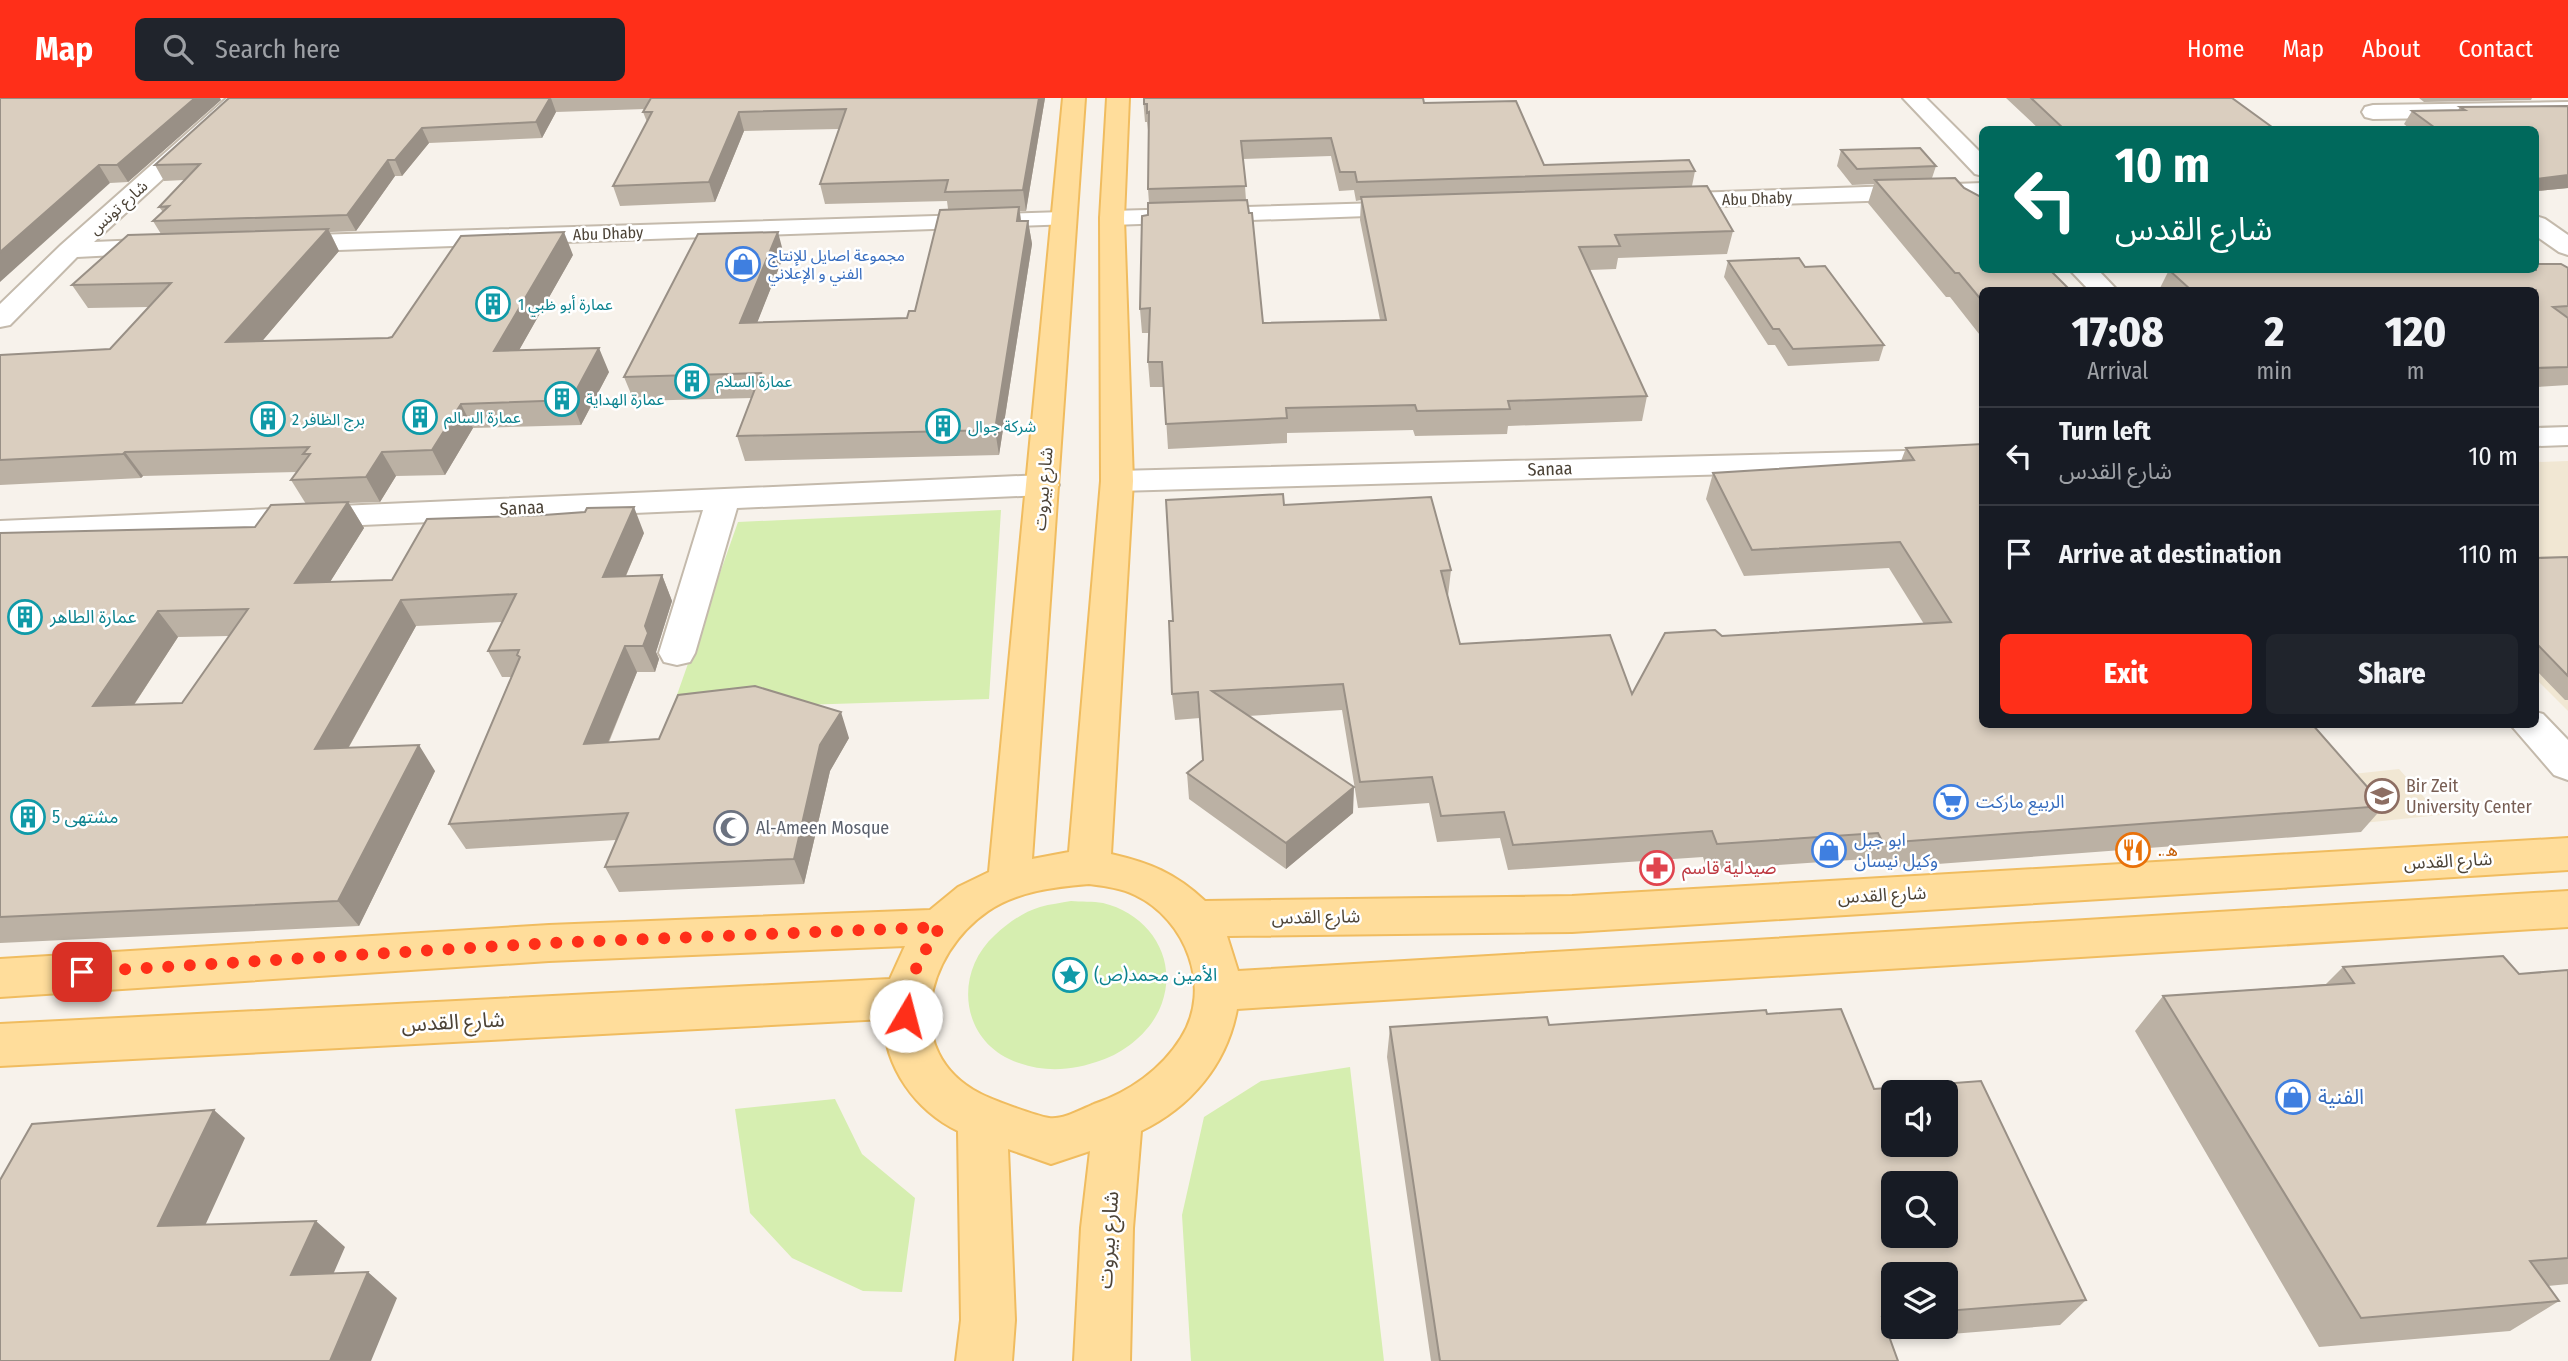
<!DOCTYPE html>
<meta charset="utf-8">
<style>
:root{--surface:#171b24;--page:#20242c;--text:#f1f3f6;--muted:#9ea1a6;--line:#363941;--accent:#ff2f19}
body{margin:0;font-family:"Fira Sans Condensed","Noto Sans Arabic",sans-serif;background:var(--page);color:var(--text);height:100vh;display:flex;flex-direction:column;font-size:26px;white-space:nowrap}
*{box-sizing:border-box;margin:0}
p{font-size:23px;color:var(--muted)}
.icon{flex:none;width:38px;height:38px;fill:none;stroke:currentColor;stroke-width:2;stroke-linecap:round;stroke-linejoin:round}
.map{position:relative;flex:1;overflow:hidden}
.sheet{position:absolute;left:1979px;top:189px;width:560px;height:441px;display:flex;flex-direction:column;background:var(--surface);border-radius:10px;box-shadow:0 4px 10px #0003}
.sheet>*{flex:none}
.hud{position:absolute;left:1979px;top:28px;width:560px;height:147px;border-radius:10px;box-shadow:0 4px 10px #0003;background:#00695c;color:#fff;overflow:hidden}
.tools{position:absolute;left:1881px;top:982px;display:grid;gap:14px}
.tools a{display:grid;place-items:center;width:77px;height:77px;border-radius:10px;background:var(--surface);box-shadow:0 4px 10px #0003;font-size:35px}
.pin{position:absolute;display:grid;place-items:center;width:60px;height:60px;color:#fff;margin:-30px;border-radius:14px;box-shadow:0 4px 10px #0006}
.me{position:absolute;width:77px;margin:-38px;rotate:8deg;stroke-linejoin:round;filter:drop-shadow(0 0 5px #0008)}
.turn{display:flex;align-items:center;gap:24px;height:147px;padding:0 21px;font-size:32px}
.turn .icon{width:91px;height:91px;stroke-width:2.5}
.turn b{display:block;font-size:49px;line-height:60px}
.eta{display:flex;justify-content:space-evenly;align-items:center;height:119px;text-align:center}
.eta b{font-size:42px;font-weight:800;line-height:49px}
.action{display:flex;gap:14px;margin-top:auto;padding:14px 21px}
.action a{flex:1;height:80px;border-radius:10px;background:var(--accent);color:#fff;font-size:28px;font-weight:800;line-height:80px;text-align:center}
.action a+a{background:var(--page);color:var(--text)}
ul{padding:0;list-style:none}
li{display:flex;align-items:center;gap:21px;height:98px;padding:0 21px;border-top:2px solid var(--line)}
li div{flex:1}
li b{display:block;font-size:26px}
li em{font-style:normal}
header{display:flex;align-items:center;gap:42px;box-sizing:border-box;height:98px;padding:0 35px;background:var(--accent);color:#fff}
header strong{font-size:33px}
nav{display:flex;gap:38px;margin-inline-start:auto;font-size:24px}
.search{width:490px;height:63px;background:var(--page);display:flex;align-items:center;gap:18px;box-sizing:border-box;padding:0 24px;border-radius:10px;color:var(--muted);font-size:26px}
.map>svg:first-child{display:block}
.education{fill:#f1e7d3}
.green{fill:#d6eeb0}
.lines{fill:none;stroke-linecap:round;stroke-linejoin:round}
.minor-casing{stroke:#c4baac;stroke-width:4}
.major-casing{stroke:#f0bc5f;stroke-width:4}
.minor{fill:#fff;fill-rule:evenodd}
.major{fill:#ffdd9b;fill-rule:evenodd}
.wall{fill:#bbb1a4;fill-rule:evenodd}
.shaded-wall{fill:#999086}
.building{fill:#dacebf;stroke:#999086;stroke-width:2;fill-rule:evenodd}
.route{stroke:#ff2f19;stroke-width:12;stroke-dasharray:0 21.6}
.labels{text-anchor:middle;stroke-width:5;stroke-linejoin:round;paint-order:stroke}
.far-street-label{font-size:16px;fill:#4c4337;stroke:#fff}
.far-shop-label{font-size:16px;fill:#366cbe;stroke:#fff;text-anchor:start}
.far-culture-label{font-size:16px;fill:#0d838f;stroke:#fff;text-anchor:start}
.street-label{font-size:18px;fill:#4c4337;stroke:#fff}
.culture-label{font-size:18px;fill:#0d838f;stroke:#fff;text-anchor:start}
.education-label{font-size:18px;fill:#785e54;stroke:#fff;text-anchor:start}
.shop-label{font-size:18px;fill:#366cbe;stroke:#fff;text-anchor:start}
.worship-label{font-size:18px;fill:#5b616d;stroke:#fff;text-anchor:start}
.food-label{font-size:18px;fill:#c56008;stroke:#fff;text-anchor:start}
.health-label{font-size:18px;fill:#be3a42;stroke:#fff;text-anchor:start}
.near-street-label{font-size:21px;fill:#4c4337;stroke:#fff}
.near-shop-label{font-size:21px;fill:#366cbe;stroke:#fff;text-anchor:start}
</style>
<header>
<strong>Map</strong>
<div class="search"><svg class="icon" aria-label="search" viewBox="0 0 24 24"><circle cx="10" cy="10" r="6"/><path d="M15 15l6 6"/></svg>Search here</div>
<nav><a>Home</a><a>Map</a><a>About</a><a>Contact</a></nav>
</header>
<div class="map">
<svg width="2568" height="1263" viewBox="0 0 2568 1263">
<rect width="100%" height="100%" fill="#f7f2eb"/>
<!-- education -->
<path class="education" d="M2568 363V613L2536 581V364Z
M2399 671 2440 717 2363 725 2325 679Z"/>
<!-- green -->
<path class="green" d="M1001 412 989 601 672 611 738 424Z
M1071 803C1081 804 1093 803 1103 805 1149 816 1178 860 1162 905 1153 931 1128 953 1102 962 1075 972 1047 975 1019 965 961 946 952 876 995 837 1008 825 1023 814 1040 809 1050 806 1061 805 1071 803Z
M1350 969 1384 1263H1191L1182 1117 1204 1019 1261 983Z
M835 1001 862 1056 915 1100 902 1194 863 1193 792 1160 750 1115 735 1011Z"/>
<g class="lines">
<!-- minor casing -->
<g class="minor-casing">
<path id="minor" d="M227 0H251L94 144 165 141 174 144 178 149 174 154 77 159 10 227 0 229V206L61 147Z
M1903 0H1926L1983 57V78L1975 76Z
M2568 4V18L2373 21 2365 19 2362 14 2365 9 2373 7Z
M1983 85V99L1663 110 1654 108 1651 103 1654 98 1663 96Z
M1414 104 1423 106 1426 111 1423 116 1112 127 1103 125 1100 120 1103 115 1112 113Z
M1063 114 1072 116 1075 121 1072 126 281 154 272 151 268 146 272 141 281 138Z
M2536 118 2545 121 2568 137V157L2559 154 2536 138Z
M2070 172H2098L2117 192H2089Z
M2568 329V347L2536 348V330Z
M1983 351V369L1117 393 1106 390 1101 383 1106 376 1117 373Z
M1043 377 1054 380 1059 387 1054 394 1043 397 737 410 695 555 690 564 677 567 664 564 659 555 703 412 0 443V423Z
M2536 614 2543 616 2568 642V682L2554 677 2510 626H2536Z"/>
</g>
<!-- major casing -->
<g class="major-casing">
<path id="major" d="M1063 0H1085L1032 761 1069 754 1101 383 1100 120 1107 0H1129L1124 120 1133 383 1111 756C1150 765 1175 775 1205 803L1572 798 2568 740V772L1572 834 1227 838 1238 873 2568 793V829L1237 911C1227 966 1191 1009 1141 1033L1133 1130 1130 1263H1074L1081 1130 1090 1053 1051 1066 1008 1051 1015 1222 1012 1263H956L961 1222 958 1033C916 1013 884 969 884 921L0 968V926L890 881 905 848 549 863 0 899V861L549 827 930 812 958 789 989 774ZM1089 786C1104 788 1121 790 1135 797 1186 821 1213 890 1181 940 1161 972 1129 994 1094 1006 1082 1011 1063 1022 1049 1020 1036 1018 992 1002 979 995 901 954 925 856 988 813 1018 793 1054 789 1089 786Z"/>
</g>
<!-- minor -->
<use href="#minor" class="minor"/>
<!-- major -->
<use href="#major" class="major"/>
</g>
<!-- wall -->
<path class="wall" d="M0 0 221 2 128 84 110 85Z
M229 0H1045L1026 113H1020L1021 123H1028L1032 146 999 357 745 363 737 338 752 300 634 303 624 279 784 157 757 224 907 220 915 213 948 111 947 103 825 106 820 86 839 31 744 33 715 104 620 108 613 88 647 24 643 14 645 11 556 14 542 40 429 45 402 78H395L356 133 330 134 339 153 262 243 388 240 573 157 519 252 609 274 581 327 473 330 445 377 396 378 380 404 349 405 364 430 330 484 392 482 644 435 626 478 662 477 672 503 656 554 659 561 655 574H637L609 644 849 640 830 673 804 786 619 794 605 769 616 742 466 751 449 726 511 579H502L488 553 502 524 416 528 349 649 435 673 359 828 0 845V435L255 429 306 406 291 382 297 374 143 378 141 380 0 387V257L110 251 149 209 88 210 72 187 161 136 153 123 163 114 159 109 184 82 164 83 155 67ZM229 538 182 605 134 607 178 539Z
M1143 0H1423L1424 5 1544 67 1695 73 1692 88 1733 133 1727 156 1618 160 1616 171 1590 172 1647 298 1642 323 1508 328 1507 336 1415 338 1413 332 1287 335V345L1168 351 1164 289H1150L1148 264 1149 235H1142L1140 211 1149 105 1148 91 1149 32H1148L1147 24H1145ZM1331 58 1339 93 1354 92 1356 103 1361 102 1360 122 1380 222 1263 225 1246 102 1243 61Z
M2006 0H2232L2276 32H2040Z
M2419 0H2532L2531 2 2424 4Z
M2568 8V90L2536 93V32H2411L2404 26 2412 13 2458 12 2460 9Z
M1841 52 1936 68 1932 80 1983 192V241L1950 199H1946L1868 105 1874 86 1852 87 1837 68Z
M1728 163 1805 169 1884 247 1879 263 1788 268 1775 247H1768L1724 179Z
M2568 170V287L2536 289V192H2162L2160 190 2169 172 2361 173Z
M1906 350 2384 708 2361 734 1871 771 1866 761 1707 772 1703 759 1508 772 1500 740 1437 744 1429 705 1358 710 1342 612 1248 618 1353 715 1286 771 1189 701 1187 675 1203 663 1200 620 1175 622 1172 596 1173 523 1284 407 1451 472 1448 498 1460 546 1632 596 1722 538 1924 526 1889 470 1744 478 1706 401 1713 375 1901 363Z
M2568 459V602H2565L2536 572V460Z
M2343 869 2519 876 2568 872V1186L2548 1188 2559 1203 2510 1233 2319 1249 2135 933 2163 898 2326 886Z
M1767 916 1874 991 2086 1202 2060 1227 1890 1241 1898 1263H1431L1387 959 1390 929 1549 927ZM1894 1176H1946V1228H1894Z"/>
<!-- shaded-wall -->
<path class="shaded-wall" d="M195 0H220L221 2 128 84 117 67Z
M550 0H551L556 14 542 40 536 24Z
M1039 0H1045L1026 113 1023 92Z
M739 14 744 33 715 104 709 84Z
M422 30 429 45 402 78 395 62Z
M388 62 395 78 356 133 347 117Z
M99 67 110 85 0 184V154Z
M2568 77V90L2536 93V81Z
M1019 109 1022 132 1017 123Z
M1028 123 1032 146 999 357 995 332Z
M328 131 339 153 241 268 226 244Z
M564 134 573 157 505 277 494 253Z
M778 134 784 157 748 248 740 225Z
M599 250 609 274 581 327 571 302Z
M461 306 473 330 445 377 432 352Z
M125 354 143 378 141 380 123 356Z
M382 354 396 378 380 404 366 379Z
M348 404 364 430 313 511 295 485Z
M634 409 644 435 614 505 603 479Z
M662 477 672 503 656 554 659 561 655 574 643 548 645 528Z
M401 502 416 528 333 677 315 651Z
M158 513 178 539 116 634 93 608Z
M625 548 637 574 597 671 584 646Z
M841 614 849 640 830 673 804 786 794 761 820 647Z
M419 647 435 673 359 828 338 803Z
M1354 689 1353 715 1286 771V745Z
M214 1012 245 1040 193 1154 158 1128Z
M316 1123 345 1149 322 1202 291 1177Z
M368 1174 397 1200 371 1263H330Z"/>
<!-- building -->
<path class="building" d="M0 0H195L117 67H99L0 154Z
M229 0H550L536 24 422 30 395 62H388L347 117 153 123 169 108 159 109 200 66 155 67Z
M651 0H1039L1023 92 945 94 948 82 820 86 846 11 739 14 709 84 613 88 652 14H643Z
M1144 0H1423L1424 5 1516 3 1544 67 1689 62 1695 73 1357 84 1355 74H1340L1331 40 1241 43 1246 88 1148 91 1149 14 1147 15V6H1144Z
M2031 0H2232L2276 32H2065Z
M2568 8V77L2536 81V32H2438L2412 13 2465 12 2460 9Z
M1920 50 1936 68 1857 71 1841 52Z
M1955 80 1964 90 1983 100V172H2050L2070 192H1983V204L1959 175H1955L1875 82Z
M1707 88 1733 133 1615 137 1620 148 1579 149 1647 298 1508 303 1510 311 1417 313 1415 307 1286 310 1287 320 1166 326 1162 264H1148L1150 210 1140 211 1142 118 1148 117V105L1247 102 1249 115H1252L1263 225 1386 222 1361 99Z
M1019 109 1017 123H1028L995 332 737 338 761 275 624 279 698 136 778 134 740 225 907 220 909 213H915L940 112Z
M328 131 226 244 388 240 392 239 461 138 564 134 494 253 599 250 571 302 461 306 432 352 382 354 366 379 291 382 310 356H303L309 349 125 354 123 356 0 362V257L110 251 171 185 72 187 128 137Z
M1799 160 1805 169 1825 168 1884 247 1793 251 1779 231H1773L1728 163Z
M2536 166H2561L2568 170V208L2553 209 2568 220V269L2536 270V192H2191L2169 172H2360L2361 173 2394 172H2536Z
M1983 346V626H2312L2384 708 1883 745 1878 735 1717 746 1712 733 1513 747 1504 714 1441 718 1432 679 1360 684 1343 586 1212 593 1354 689 1286 745 1187 675 1203 662 1198 594 1172 596 1169 523H1173L1166 402 1283 396 1284 407 1431 399 1451 472 1441 473 1460 546 1610 537 1632 596 1665 535 1715 532 1722 538 1951 524 1900 444 1752 452 1713 375 1914 362 1906 350Z
M348 404 295 485 392 482 427 421 544 417 585 414 587 410 634 409 603 479 662 477 645 528 648 535 643 548H625L584 646 659 641 678 597 755 588 841 614 820 647 794 761 605 769 628 715 449 726 520 559 517 557 519 552 488 553 516 496 401 502 315 651 419 647 338 803 0 819V435L255 429 271 407ZM248 511 182 605 93 608 158 513Z
M2568 459V578L2536 545V460Z
M2503 858 2519 876 2568 872V1160L2530 1163 2559 1203 2361 1220 2163 898 2354 885 2343 869Z
M1841 911 1874 991 1981 983 2086 1202 1946 1213V1176H1894V1218L1882 1219 1898 1263H1440L1390 929 1547 919 1549 927 1766 912 1767 916ZM1894 994H1946V1046H1894ZM1894 1085H1946V1138H1894Z
M214 1012 158 1128 316 1123 291 1177 368 1174 330 1263H0V1082L32 1026Z"/>
<g class="lines">
<!-- route -->
<path class="route" d="M82 874 549 845 940 829C921 858 906 883 906 918"/>
</g>
<!-- icons -->
<defs>
<g id="shop-ring" transform="scale(1.75)"><circle r="9.5" fill="#fff" stroke="#3f7fe0" stroke-width="1.5"/><path d="M-5-2.5h2.3a2.7 3.5 0 0 1 5.4 0H5L5.5 6h-11ZM-1.5-2.5h3a1.5 2.3 0 0 0-3 0Z" fill="#3f7fe0"/></g>
<g id="building-ring" transform="scale(1.75)"><circle r="9.5" fill="#fff" stroke="#0f9aa8" stroke-width="1.5"/><path d="M-4-6H4V6H1V3H-1V6H-4ZM-2.5-4.3h1.7v1.8h-1.7ZM.8-4.3h1.7v1.8H.8ZM-2.5-1h1.7V.8h-1.7ZM.8-1h1.7V.8H.8Z" fill="#0f9aa8"/></g>
<g id="university-ring" transform="scale(1.75)"><circle r="9.5" fill="#fff" stroke="#8d6e63" stroke-width="1.5"/><path d="M0-5L7-2L0 1L-7-2ZM-4 1L0 2.5L4 1V4Q0 6-4 4Z" fill="#8d6e63"/></g>
<g id="supermarket-ring" transform="scale(1.75)"><circle r="9.5" fill="#fff" stroke="#3f7fe0" stroke-width="1.5"/><path d="M-6-5.5h2.5l.6 2H6L4.5 2H-2.5L-4.4-4H-6ZM-1.5 3.2a1.3 1.3 0 1 0 .1 0ZM3 3.2a1.3 1.3 0 1 0 .1 0Z" fill="#3f7fe0"/></g>
<g id="mosque-ring" transform="scale(1.75)"><circle r="9.5" fill="#fff" stroke="#6b7280" stroke-width="1.5"/><path d="M3.5-4.9A6 6 0 1 0 3.5 4.9A5 5 0 1 1 3.5-4.9Z" fill="#6b7280"/></g>
<g id="restaurant-ring" transform="scale(1.75)"><circle r="9.5" fill="#fff" stroke="#e8710a" stroke-width="1.5"/><path d="M-5-6h1v4h1v-4h1v4h1v-4h1v5L-1.5 .5V6h-2V.5L-5-1ZM5-6V6H3V1.5H1.5Q1.5-4 5-6Z" fill="#e8710a"/></g>
<g id="pharmacy-ring" transform="scale(1.75)"><circle r="9.5" fill="#fff" stroke="#e0444e" stroke-width="1.5"/><path d="M-2-6h4v4h4v4h-4v4h-4v-4h-4v-4h4Z" fill="#e0444e"/></g>
<g id="sight-ring" transform="scale(1.75)"><circle r="9.5" fill="#fff" stroke="#0f9aa8" stroke-width="1.5"/><path d="M0-6L1.8-2.2L6-1.7L2.9 1.2L3.7 5.4L0 3.3L-3.7 5.4L-2.9 1.2L-6-1.7L-1.8-2.2Z" fill="#0f9aa8"/></g>
</defs>
<g fill-rule="evenodd">
<use href="#shop-ring" x="743" y="166"/>
<use href="#building-ring" x="493" y="206"/>
<use href="#building-ring" x="692" y="283"/>
<use href="#building-ring" x="562" y="301"/>
<use href="#building-ring" x="420" y="319"/>
<use href="#building-ring" x="268" y="321"/>
<use href="#building-ring" x="943" y="328"/>
<use href="#building-ring" x="25" y="519"/>
<use href="#university-ring" x="2382" y="698"/>
<use href="#supermarket-ring" x="1951" y="704"/>
<use href="#building-ring" x="28" y="719"/>
<use href="#mosque-ring" x="731" y="730"/>
<use href="#shop-ring" x="1829" y="752"/>
<use href="#restaurant-ring" x="2133" y="752"/>
<use href="#pharmacy-ring" x="1657" y="770"/>
<use href="#sight-ring" x="1070" y="877"/>
<use href="#shop-ring" x="2293" y="999"/>
</g>
<g class="labels">
<!-- far-street labels -->
<g class="far-street-label">
<text transform="translate(1757 100) rotate(-2)" y="6">Abu Dhaby</text>
<text transform="translate(118 109) rotate(-42)" y="6">شارع تونس</text>
<text transform="translate(608 135) rotate(-2)" y="6">Abu Dhaby</text>
</g>
<!-- far-shop labels -->
<g class="far-shop-label">
<text x="768" y="163">مجموعة اصايل للإنتاج<tspan x="768" dy="18">الفني و الإعلاني</tspan></text>
</g>
<!-- far-culture labels -->
<g class="far-culture-label">
<text x="518" y="212">عمارة أبو ظبي 1</text>
<text x="716" y="289">عمارة السلام</text>
<text x="586" y="307">عمارة الهداية</text>
<text x="444" y="325">عمارة السالم</text>
<text x="292" y="327">برج الظافر 2</text>
<text x="968" y="334">شركة جوال</text>
</g>
<!-- street labels -->
<g class="street-label">
<text transform="translate(1550 371) rotate(-2)" y="6">Sanaa</text>
<text transform="translate(1043 391) rotate(-85)" y="6">شارع بيروت</text>
<text transform="translate(522 410) rotate(-3)" y="6">Sanaa</text>
<text transform="translate(2448 763) rotate(-3)" y="6">شارع القدس</text>
<text transform="translate(1882 797) rotate(-3)" y="6">شارع القدس</text>
<text transform="translate(1316 819) rotate(-1)" y="6">شارع القدس</text>
</g>
<!-- culture labels -->
<g class="culture-label">
<text x="50" y="525">عمارة الطاهر</text>
<text x="52" y="725">مشتهى 5</text>
<text x="1094" y="883">الأمين محمد(ص)</text>
</g>
<!-- education labels -->
<g class="education-label">
<text x="2406" y="694">Bir Zeit<tspan x="2406" dy="21">University Center</tspan></text>
</g>
<!-- shop labels -->
<g class="shop-label">
<text x="1976" y="710">الربيع ماركت</text>
<text x="1854" y="748">ابو جبل<tspan x="1854" dy="21">وكيل نيسان</tspan></text>
</g>
<!-- worship labels -->
<g class="worship-label">
<text x="756" y="736">Al-Ameen Mosque</text>
</g>
<!-- food labels -->
<g class="food-label">
<text x="2158" y="758">..ه</text>
</g>
<!-- health labels -->
<g class="health-label">
<text x="1682" y="776">صيدلية قاسم</text>
</g>
<!-- near-street labels -->
<g class="near-street-label">
<text transform="translate(453 924) rotate(-3)" y="7">شارع القدس</text>
<text transform="translate(1108 1142) rotate(-86)" y="7">شارع بيروت</text>
</g>
<!-- near-shop labels -->
<g class="near-shop-label">
<text x="2318" y="1006">الفنية</text>
</g>
</g>
</svg>
<div class="tools">
<a><svg class="icon" aria-label="sound" viewBox="0 0 24 24"><path d="M4 9h4l5-4v14l-5-4H4zM17 9q2 3 0 6"/></svg></a>
<a><svg class="icon" aria-label="search" viewBox="0 0 24 24"><circle cx="10" cy="10" r="6"/><path d="M15 15l6 6"/></svg></a>
<a><svg class="icon" aria-label="layers" viewBox="0 0 24 24"><path d="M12 4l9 5-9 5-9-5zM3 14l9 5 9-5"/></svg></a>
</div>
<div class="pin" style="left:82px;top:874px;background:#d93025"><svg class="icon" aria-label="arrive" viewBox="0 0 24 24"><path d="M6 21V4h12l-3 4 3 4H6"/></svg></div>
<svg class="me" style="left:906px;top:918px" viewBox="-20 -20 40 40"><circle r="19" fill="#fff"/><path d="M0-13L10 11 0 6-10 11z" fill="#ff2f19"/></svg>
<div class="hud">
<div class="turn"><svg class="icon" aria-label="left" viewBox="0 0 24 24"><path d="M17 20v-9H6M10 6l-5 5 5 5"/></svg><div><b>10 m</b>شارع القدس</div></div>
</div>
<section class="sheet">
<div class="eta">
<div><b>17:08</b><p>Arrival</p></div>
<div><b>2</b><p>min</p></div>
<div><b>120</b><p>m</p></div>
</div>
<ul>
<li><svg class="icon" aria-label="left" viewBox="0 0 24 24"><path d="M17 20v-9H6M10 6l-5 5 5 5"/></svg><div><b>Turn left</b><p>شارع القدس</p></div><em>10 m</em></li>
<li><svg class="icon" aria-label="arrive" viewBox="0 0 24 24"><path d="M6 21V4h12l-3 4 3 4H6"/></svg><div><b>Arrive at destination</b></div><em>110 m</em></li>
</ul>
<div class="action"><a>Exit</a><a>Share</a></div>
</section>
</div>
